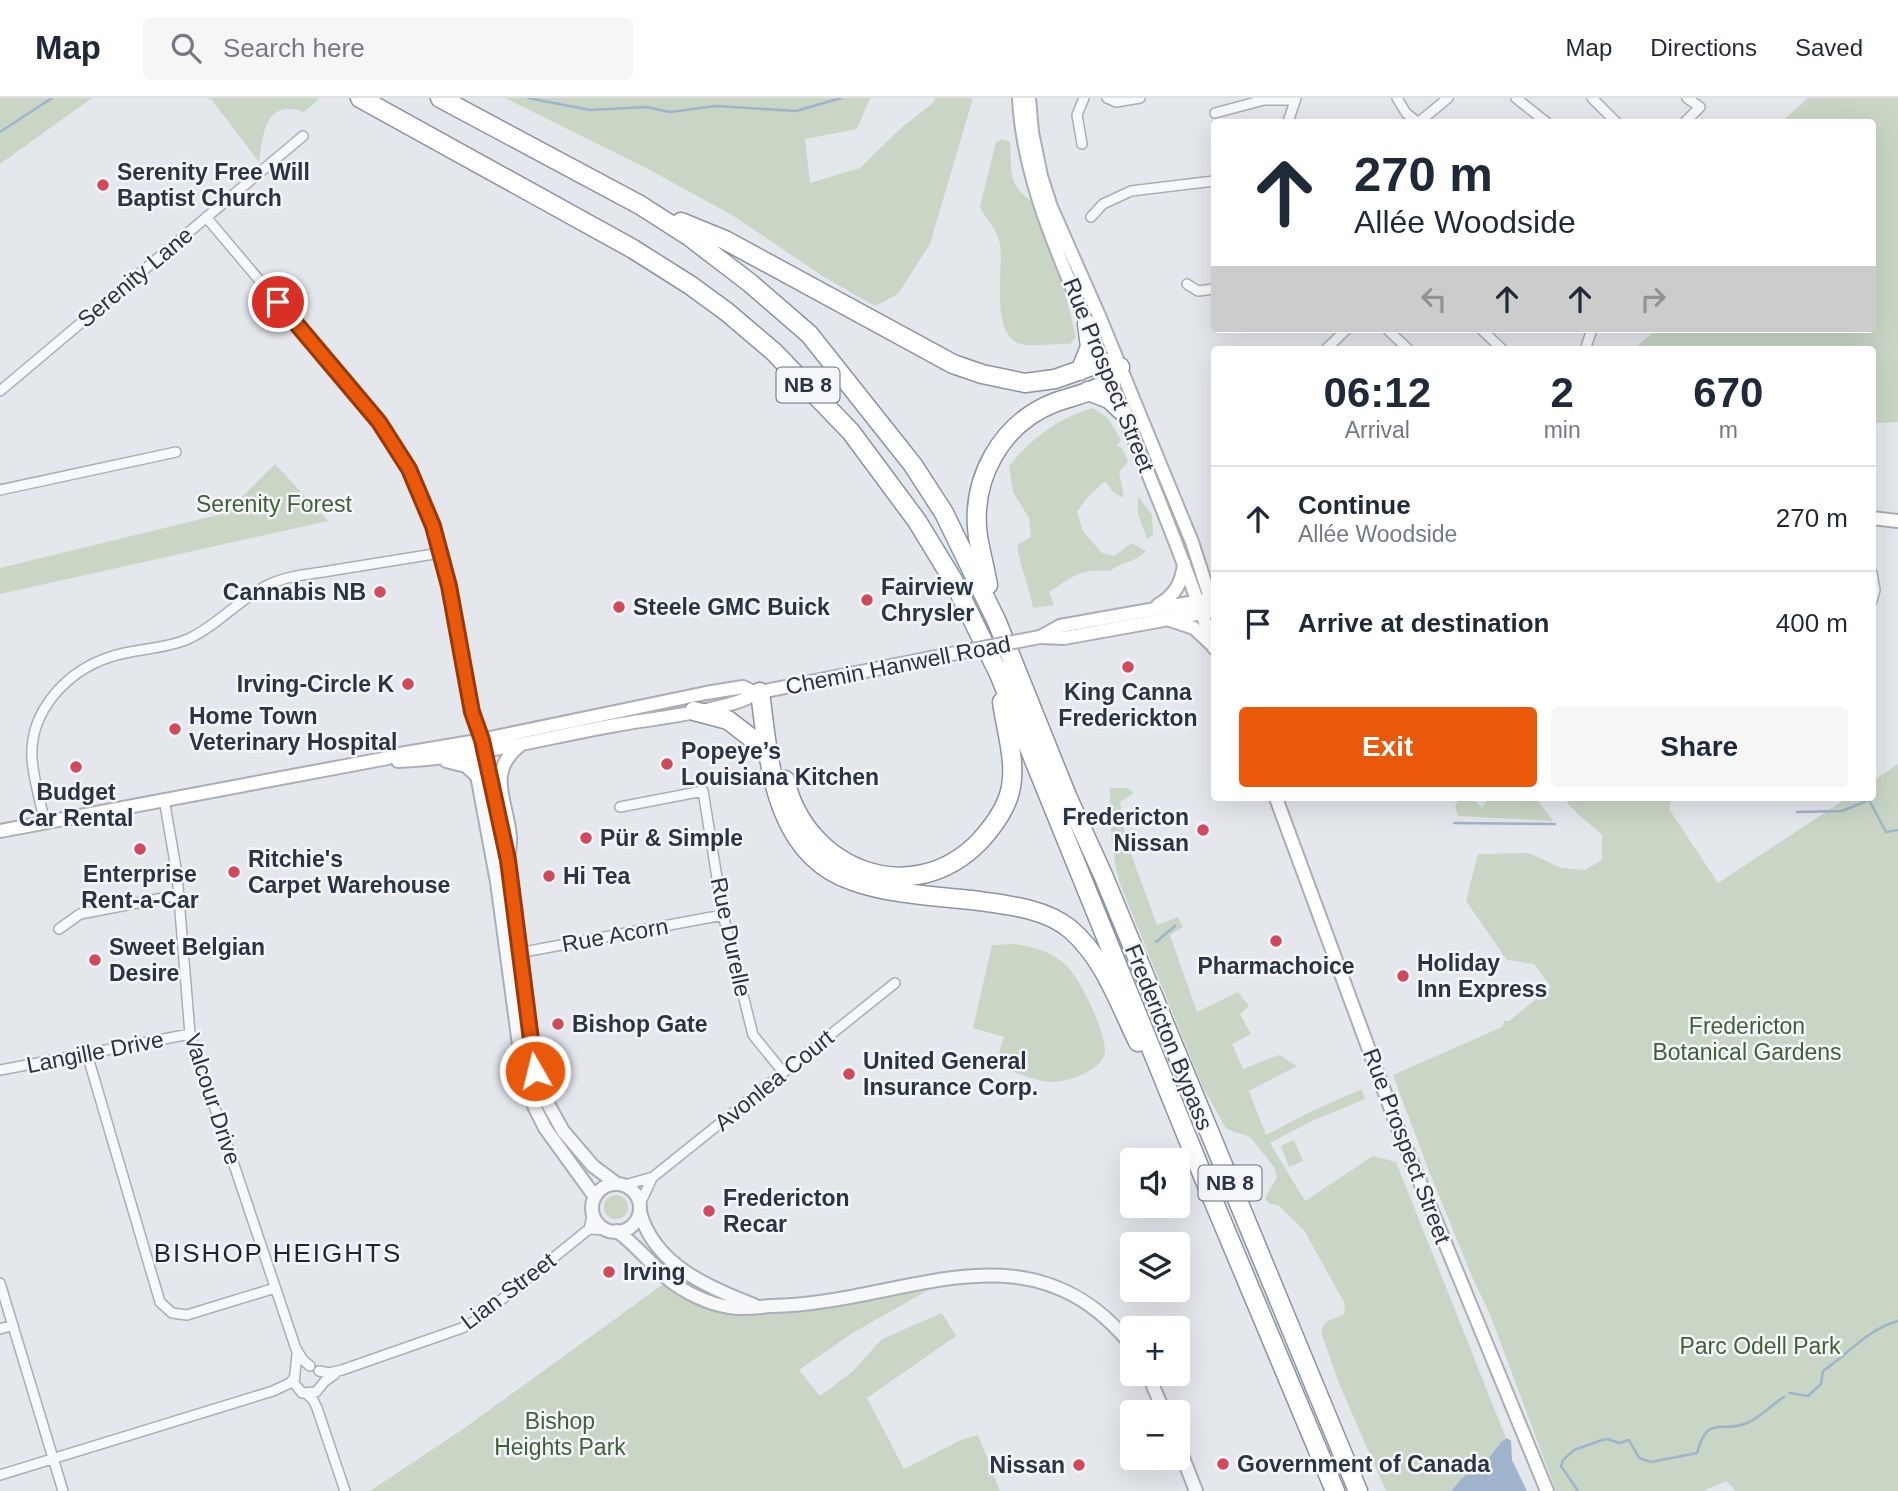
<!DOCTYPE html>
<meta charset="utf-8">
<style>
:root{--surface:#fff;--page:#f6f6f7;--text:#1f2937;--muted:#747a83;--line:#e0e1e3;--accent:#ea580c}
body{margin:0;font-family:Arial,sans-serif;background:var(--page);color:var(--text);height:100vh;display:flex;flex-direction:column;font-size:26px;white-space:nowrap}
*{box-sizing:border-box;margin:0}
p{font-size:23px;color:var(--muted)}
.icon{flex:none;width:38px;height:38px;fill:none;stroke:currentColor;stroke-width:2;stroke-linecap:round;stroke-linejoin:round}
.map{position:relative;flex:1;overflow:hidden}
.panel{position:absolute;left:1211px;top:248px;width:665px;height:455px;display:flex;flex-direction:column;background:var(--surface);border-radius:7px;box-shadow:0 7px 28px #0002}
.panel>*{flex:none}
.banner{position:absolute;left:1211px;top:21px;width:665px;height:214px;border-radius:7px;box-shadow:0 7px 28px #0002;background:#fff;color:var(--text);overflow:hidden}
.buttons{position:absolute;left:1120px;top:1050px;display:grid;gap:14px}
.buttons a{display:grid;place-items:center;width:70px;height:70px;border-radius:7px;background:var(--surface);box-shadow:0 7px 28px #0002;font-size:35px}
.pin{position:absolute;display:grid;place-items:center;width:60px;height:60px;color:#fff;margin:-30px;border:4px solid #fff;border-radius:50%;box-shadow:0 2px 7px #0007}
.me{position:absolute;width:77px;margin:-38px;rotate:352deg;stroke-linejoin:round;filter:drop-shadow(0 0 5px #0008)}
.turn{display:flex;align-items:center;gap:24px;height:147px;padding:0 28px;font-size:32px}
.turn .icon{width:91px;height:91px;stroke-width:2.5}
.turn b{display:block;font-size:49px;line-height:60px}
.lanes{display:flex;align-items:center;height:66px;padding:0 28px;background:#0003;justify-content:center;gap:35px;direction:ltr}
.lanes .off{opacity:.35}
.eta{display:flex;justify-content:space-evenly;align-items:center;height:119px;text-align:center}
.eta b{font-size:42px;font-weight:800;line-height:49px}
.action{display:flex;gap:14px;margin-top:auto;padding:14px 28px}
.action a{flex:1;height:80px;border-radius:7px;background:var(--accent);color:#fff;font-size:28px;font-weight:800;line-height:80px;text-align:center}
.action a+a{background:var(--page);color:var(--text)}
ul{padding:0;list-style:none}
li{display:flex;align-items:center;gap:21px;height:105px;padding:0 28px;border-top:2px solid var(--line)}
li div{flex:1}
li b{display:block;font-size:26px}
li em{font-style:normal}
header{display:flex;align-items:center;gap:42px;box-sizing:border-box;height:98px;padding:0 35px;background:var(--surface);border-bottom:2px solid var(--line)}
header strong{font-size:33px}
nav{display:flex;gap:38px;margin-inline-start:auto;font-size:24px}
.search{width:490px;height:63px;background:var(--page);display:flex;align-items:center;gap:18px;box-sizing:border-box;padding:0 24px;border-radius:7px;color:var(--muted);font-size:26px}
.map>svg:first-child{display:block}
.green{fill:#c9d6c5}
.water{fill:#9fb4cc}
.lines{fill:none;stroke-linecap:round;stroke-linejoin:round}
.stream{stroke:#9fb4cc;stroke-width:2.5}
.minor-casing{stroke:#a9aeb7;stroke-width:12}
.tertiary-casing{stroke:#a9aeb7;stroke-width:16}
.secondary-casing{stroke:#a9aeb7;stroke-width:16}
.motorway-casing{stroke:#8b94a3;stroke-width:21}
.minor{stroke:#f7f8fa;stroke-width:9}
.tertiary{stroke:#f7f8fa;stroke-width:12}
.secondary{stroke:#fff;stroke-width:12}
.motorway{stroke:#fff;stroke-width:18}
.secondary-bridge-casing{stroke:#a9aeb7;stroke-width:16;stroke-linecap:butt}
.secondary-bridge{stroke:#fff;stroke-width:12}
.route-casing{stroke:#983908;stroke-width:18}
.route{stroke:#ea580c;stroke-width:12}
.poi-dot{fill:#d1495b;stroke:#f4f6f9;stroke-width:2.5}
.labels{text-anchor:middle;stroke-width:5;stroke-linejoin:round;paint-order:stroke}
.shield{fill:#f4f6f9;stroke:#676e7b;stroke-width:2}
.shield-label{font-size:21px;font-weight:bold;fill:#2b3445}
.poi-label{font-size:23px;font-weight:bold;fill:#2b3445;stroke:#f4f6f9;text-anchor:start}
.street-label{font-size:23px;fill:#2b3445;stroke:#f4f6f9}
.park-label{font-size:23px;fill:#3f6138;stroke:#f4f6f9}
.quarter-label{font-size:26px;letter-spacing:2px;fill:#1d2536;stroke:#f4f6f9}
</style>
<header>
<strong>Map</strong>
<div class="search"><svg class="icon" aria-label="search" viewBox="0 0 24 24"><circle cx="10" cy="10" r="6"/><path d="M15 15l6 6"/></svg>Search here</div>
<nav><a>Map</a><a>Directions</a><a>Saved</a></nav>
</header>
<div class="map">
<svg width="1898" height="1393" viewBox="0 0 1898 1393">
<rect width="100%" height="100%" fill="#e4e7ec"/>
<!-- green -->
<path class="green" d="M0 0H92L0 66Z
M206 0H317L319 1 304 14C264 0 263 38 259 64L212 2Z
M505 0H870L857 31 805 41 810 85 860 70 900 31 934 4 935 0H973L930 146 898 196 875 208 824 179 732 117 644 69Z
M1808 0H1898V324L1873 325 1872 252H1633L1657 231H1872V24H1781Z
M1002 41 1010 44C1012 59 1008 78 1018 91 1025 100 1035 103 1040 115 1054 155 1066 197 1076 239L1070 246C1058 245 1030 249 1021 246 989 237 1004 172 1000 146 997 129 986 123 980 109L996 44Z
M1093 310 1108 320 1121 342 1117 348 1122 350 1128 364 1119 373 1124 400 1114 395 1105 383 1087 400 1077 414 1083 433 1102 455 1114 458 1132 445 1146 453C1134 465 1123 463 1110 473 1082 470 1072 478 1049 494L1054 507 1033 510C1029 488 1020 469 1017 447L1031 439 1029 420 1013 394 1009 368C1032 340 1058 320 1093 310Z
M275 366 328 423 0 496V470L226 415Z
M1138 398 1152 417 1153 437 1147 441 1138 416Z
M1898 666V1393H1736L1726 1383 1703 1393H1556L1489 1214 1473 1181 1429 1073 1393 977 1502 929 1504 923H1509L1551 889 1534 866 1507 862 1466 803 1478 756 1529 755 1561 770 1585 772 1602 762V737C1591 726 1570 712 1565 700H1671L1669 711 1718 785 1847 700H1872L1873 683Z
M1110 690H1127L1134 695 1120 704 1126 742 1157 827 1178 819 1183 829 1170 837 1197 914 1238 894 1249 908 1240 916 1251 936 1232 946 1243 971 1279 957 1297 968 1249 993 1266 1037 1310 1014 1362 991 1365 1001 1312 1023 1270 1045 1305 1103 1373 1058 1396 1064 1506 1340 1489 1360 1461 1381 1451 1393H1386L1340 1288 1322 1237C1321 1220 1334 1223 1344 1216L1345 1206 1304 1132 1278 1107 1270 1106 1265 1100 1277 1079 1274 1069 1251 1040C1243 1034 1233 1036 1225 1029L1203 989 1120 786C1111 755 1110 723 1110 690Z
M1460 700H1472L1482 710 1489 700H1536L1553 723 1458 718 1455 709Z
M1015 846C1034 849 1050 853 1065 866 1080 880 1105 932 1105 953 1104 972 1068 984 1052 984 1033 983 1013 973 995 967L1004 939 973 930 992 847Z
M1294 1042 1303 1063 1289 1069 1281 1048Z
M604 1109a12 12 0 1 1 24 0a12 12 0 1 1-24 0Z
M669 1182 743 1211 946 1182 851 1236 799 1272 820 1298 852 1274 882 1241 942 1215 956 1238 867 1300 904 1371 961 1342 978 1337 1000 1393H370L463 1331Z"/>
<!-- water -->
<path class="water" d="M1507 1340 1511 1343 1512 1362 1527 1393H1451L1461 1381 1489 1360 1501 1344Z"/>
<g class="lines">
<!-- stream -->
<path class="stream" d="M528 0 590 12 646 9 670 14 716 8 796 13 841 0
M0 34 52 0
M1797 714 1842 713 1869 702 1886 734 1898 732
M1454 725 1555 726
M1156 844 1175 828
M1790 1295 1808 1298 1821 1286 1823 1273C1850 1255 1866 1232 1898 1223
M1578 1393 1561 1368 1563 1362 1574 1352 1602 1342 1608 1341 1619 1345 1629 1342 1639 1360 1651 1364 1697 1355C1708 1315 1721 1336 1747 1325 1761 1319 1771 1307 1784 1299"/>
<!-- minor casing -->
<g class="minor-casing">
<path id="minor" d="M1107 0 1116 4 1140 0
M1397 0 1406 15 1417 24
M1516 0 1546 24
M1592 0 1616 24
M1215 15 1264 2H1294
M1288 24 1296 0
M1419 24 1448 0
M1685 24 1700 9 1687 0
M1082 46 1077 17 1084 0
M206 119 379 324 409 371 433 428 449 488 472 614 483 642
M1091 119 1103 106 1131 93 1214 83
M1187 186 1198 193 1214 191
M1387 231 1409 252
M1481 231 1503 252
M1325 252 1347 231
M1585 252 1592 231
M0 293 303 38
M0 392 176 354
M1872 475 1875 492 1872 503
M164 701 177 776 190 936 296 1251 303 1262 310 1268
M620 709 703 693 723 817 753 937 783 974
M45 724C40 704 34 683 32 661 29 613 67 573 110 559 136 550 163 552 188 541 217 528 239 501 268 487 288 477 313 476 335 472 370 466 405 461 440 455
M59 831 80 816 179 797
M507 857 723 817
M87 956 160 1204 172 1215 187 1217 275 1190
M0 972 190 936
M625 1087 653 1079 895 885
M640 1106 652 1080
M589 1131 609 1132
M0 1185 63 1393
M0 1231 13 1227
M297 1256 294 1285 302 1295 316 1294 325 1283 335 1276
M319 1273 329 1275 342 1272 462 1230 475 1223 589 1131 593 1115
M307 1296 313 1302 317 1310 345 1393
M0 1377 273 1293 290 1285 294 1280"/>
</g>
<!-- tertiary casing -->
<g class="tertiary-casing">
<path id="tertiary" d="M483 644 508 762 535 973 548 1006 563 1033 593 1068 617 1086
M471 645 497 784 523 976 535 1010 545 1030 595 1099
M592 1110a24 24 0 1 1 48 0a24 24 0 1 1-48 0Z
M640 1114C654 1166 707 1189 754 1207
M617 1133C636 1147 650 1165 667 1180 683 1194 709 1206 729 1209 743 1212 757 1209 771 1208 905 1206 1028 1119 1132 1248
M1148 1276 1164 1314
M1178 1347 1196 1393"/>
</g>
<!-- secondary casing -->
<g class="secondary-casing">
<path id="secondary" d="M1019 0C1023 83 1061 162 1092 238 1134 342 1178 444 1214 550
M1029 0 1032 34 1041 78 1051 109 1100 220 1192 444 1214 512
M1872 420 1898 423
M1158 507C1176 497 1182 484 1184 465
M1170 522 1194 530 1211 546
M1040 539 1060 528 1206 502
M1040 539 1064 540 1208 514
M398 663C472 660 543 640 616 627 647 621 734 612 756 595
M446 663 466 668 477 678
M1276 700 1399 1033 1547 1393
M0 733 388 660 394 657 471 644 706 595 743 589 756 595 760 594 946 557
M508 762C509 755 510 747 510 740 508 704 485 676 519 648"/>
</g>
<!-- motorway casing -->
<g class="motorway-casing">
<path id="motorway" d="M360 0 633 151 690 187 727 214 774 254 851 334 917 423 953 482 999 576 1205 1083 1335 1393
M440 0 640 107 690 139 750 185 809 236 913 367 944 415 997 524 1067 698 1103 777 1358 1393
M681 124 725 142 953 266 982 276 1025 285 1055 281 1103 264 1120 269C1117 273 1114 279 1111 282 1101 292 1070 299 1056 304 1001 325 970 381 978 439 981 455 985 471 988 487
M1080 273 1090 249 1087 226
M1088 293 1109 301 1122 313
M760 594C769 664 774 757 853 783 892 797 938 798 979 803 1009 807 1046 811 1070 831 1104 860 1119 905 1138 944
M694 613 728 622 768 653
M785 682C806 772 911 813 979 744 991 731 1002 717 1008 700 1019 670 1006 634 1002 604"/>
</g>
<!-- minor -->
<use href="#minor" class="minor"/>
<!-- tertiary -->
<use href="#tertiary" class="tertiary"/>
<!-- secondary -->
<use href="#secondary" class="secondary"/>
<!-- motorway -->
<use href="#motorway" class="motorway"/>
<!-- secondary-bridge casing -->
<g class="secondary-bridge-casing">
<path id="secondary-bridge" d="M946 557 1040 539"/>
</g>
<!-- secondary-bridge -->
<use href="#secondary-bridge" class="secondary-bridge"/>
</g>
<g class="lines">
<!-- route casing -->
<g class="route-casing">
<path id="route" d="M278 204 379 324 409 371 433 428 449 488 472 614 482 642 508 762 535 973"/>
</g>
<!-- route -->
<use href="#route" class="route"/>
</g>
<!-- markers -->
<g class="poi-dot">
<circle cx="103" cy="87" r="7"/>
<circle cx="380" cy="494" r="7"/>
<circle cx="867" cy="502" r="7"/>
<circle cx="619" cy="509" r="7"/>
<circle cx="1128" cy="569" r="7"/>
<circle cx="408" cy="586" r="7"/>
<circle cx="175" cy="631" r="7"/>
<circle cx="667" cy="666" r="7"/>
<circle cx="76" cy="669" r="7"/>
<circle cx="1203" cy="732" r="7"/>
<circle cx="586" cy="740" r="7"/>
<circle cx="140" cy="751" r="7"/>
<circle cx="234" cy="774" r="7"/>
<circle cx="549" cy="778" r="7"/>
<circle cx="1276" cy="843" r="7"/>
<circle cx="95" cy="862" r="7"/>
<circle cx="1403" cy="878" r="7"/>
<circle cx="558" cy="926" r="7"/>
<circle cx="849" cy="976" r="7"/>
<circle cx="709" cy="1113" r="7"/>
<circle cx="609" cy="1174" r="7"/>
<circle cx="1223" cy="1366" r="7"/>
<circle cx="1079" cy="1367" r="7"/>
</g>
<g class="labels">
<!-- shield labels -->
<g class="shield">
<rect x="776.5" y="269.5" width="63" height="35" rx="5"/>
<rect x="1198.5" y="1067.5" width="63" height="35" rx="5"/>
</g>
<g class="shield-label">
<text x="808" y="294">NB 8</text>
<text x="1230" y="1092">NB 8</text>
</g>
<!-- poi labels -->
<g class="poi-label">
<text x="117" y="82">Serenity Free Will<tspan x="117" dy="26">Baptist Church</tspan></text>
<text x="881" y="497">Fairview<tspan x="881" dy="26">Chrysler</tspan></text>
<text x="366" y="502" text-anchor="end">Cannabis NB</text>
<text x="633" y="517">Steele GMC Buick</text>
<text x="394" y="594" text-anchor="end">Irving-Circle K</text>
<text x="1128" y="602" text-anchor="middle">King Canna<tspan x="1128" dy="26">Frederickton</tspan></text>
<text x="189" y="626">Home Town<tspan x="189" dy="26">Veterinary Hospital</tspan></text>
<text x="681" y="661">Popeye’s<tspan x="681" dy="26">Louisiana Kitchen</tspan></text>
<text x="76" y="702" text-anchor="middle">Budget<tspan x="76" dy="26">Car Rental</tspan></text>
<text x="1189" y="727" text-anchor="end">Fredericton<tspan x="1189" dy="26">Nissan</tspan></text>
<text x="600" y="748">Pür &amp; Simple</text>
<text x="248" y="769">Ritchie's<tspan x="248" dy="26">Carpet Warehouse</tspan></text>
<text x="140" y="784" text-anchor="middle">Enterprise<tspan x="140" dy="26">Rent-a-Car</tspan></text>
<text x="563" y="786">Hi Tea</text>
<text x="109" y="857">Sweet Belgian<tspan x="109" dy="26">Desire</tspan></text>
<text x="1417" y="873">Holiday<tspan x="1417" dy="26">Inn Express</tspan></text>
<text x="1276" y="876" text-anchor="middle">Pharmachoice</text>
<text x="572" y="934">Bishop Gate</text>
<text x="863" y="971">United General<tspan x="863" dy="26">Insurance Corp.</tspan></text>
<text x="723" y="1108">Fredericton<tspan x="723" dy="26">Recar</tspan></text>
<text x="623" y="1182">Irving</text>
<text x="1237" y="1374">Government of Canada</text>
<text x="1065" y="1375" text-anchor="end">Nissan</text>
</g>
<!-- street labels -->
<g class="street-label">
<text transform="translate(135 179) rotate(-40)" y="8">Serenity Lane</text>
<text transform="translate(1109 277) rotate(68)" y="8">Rue Prospect Street</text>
<text transform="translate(898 567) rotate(-11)" y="8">Chemin Hanwell Road</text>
<text transform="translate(615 837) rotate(-10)" y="8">Rue Acorn</text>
<text transform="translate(731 839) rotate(78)" y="8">Rue Durelle</text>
<text transform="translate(1169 939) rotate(68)" y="8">Fredericton Bypass</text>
<text transform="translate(95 954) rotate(-11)" y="8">Langille Drive</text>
<text transform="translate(774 982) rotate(-39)" y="8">Avonlea Court</text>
<text transform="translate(213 1001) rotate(72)" y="8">Valcour Drive</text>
<text transform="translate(1407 1048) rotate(69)" y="8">Rue Prospect Street</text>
<text transform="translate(508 1193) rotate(-37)" y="8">Lian Street</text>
</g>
<!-- park labels -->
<g class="park-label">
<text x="274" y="414">Serenity Forest</text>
<text x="1747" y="936">Fredericton<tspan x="1747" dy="26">Botanical Gardens</tspan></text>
<text x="1760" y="1256">Parc Odell Park</text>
<text x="560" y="1331">Bishop<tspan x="560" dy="26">Heights Park</tspan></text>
</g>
<!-- quarter labels -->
<g class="quarter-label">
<text x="278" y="1164">BISHOP HEIGHTS</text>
</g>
</g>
</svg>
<div class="buttons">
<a><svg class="icon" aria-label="sound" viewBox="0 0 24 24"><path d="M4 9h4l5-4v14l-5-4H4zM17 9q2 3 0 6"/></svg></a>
<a><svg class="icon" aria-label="layers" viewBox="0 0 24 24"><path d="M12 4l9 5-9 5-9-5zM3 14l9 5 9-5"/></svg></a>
<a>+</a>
<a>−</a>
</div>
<div class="pin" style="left:278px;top:204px;background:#d93025"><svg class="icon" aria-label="arrive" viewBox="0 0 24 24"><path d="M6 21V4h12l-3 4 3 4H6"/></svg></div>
<svg class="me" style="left:535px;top:973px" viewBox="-20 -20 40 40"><circle r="17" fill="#ea580c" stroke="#fff" stroke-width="3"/><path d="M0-11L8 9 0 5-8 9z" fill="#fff"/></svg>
<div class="banner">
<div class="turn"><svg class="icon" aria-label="ahead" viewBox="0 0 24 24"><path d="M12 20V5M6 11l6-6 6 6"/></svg><div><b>270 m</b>Allée Woodside</div></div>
<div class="lanes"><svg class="icon off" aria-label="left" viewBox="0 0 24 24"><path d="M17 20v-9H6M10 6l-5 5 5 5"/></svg><svg class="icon" aria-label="ahead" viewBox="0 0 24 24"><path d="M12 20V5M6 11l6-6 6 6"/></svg><svg class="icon" aria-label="ahead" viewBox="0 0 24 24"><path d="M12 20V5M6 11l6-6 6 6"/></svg><svg class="icon off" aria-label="right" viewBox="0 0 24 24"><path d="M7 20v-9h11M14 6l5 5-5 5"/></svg></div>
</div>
<section class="panel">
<div class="eta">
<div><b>06:12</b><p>Arrival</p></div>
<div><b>2</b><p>min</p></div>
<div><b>670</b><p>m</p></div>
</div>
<ul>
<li><svg class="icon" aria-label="ahead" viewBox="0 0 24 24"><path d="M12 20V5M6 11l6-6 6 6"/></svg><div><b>Continue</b><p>Allée Woodside</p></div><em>270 m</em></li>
<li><svg class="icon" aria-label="arrive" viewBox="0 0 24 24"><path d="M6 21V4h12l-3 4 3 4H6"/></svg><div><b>Arrive at destination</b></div><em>400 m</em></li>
</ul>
<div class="action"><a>Exit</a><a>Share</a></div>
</section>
</div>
